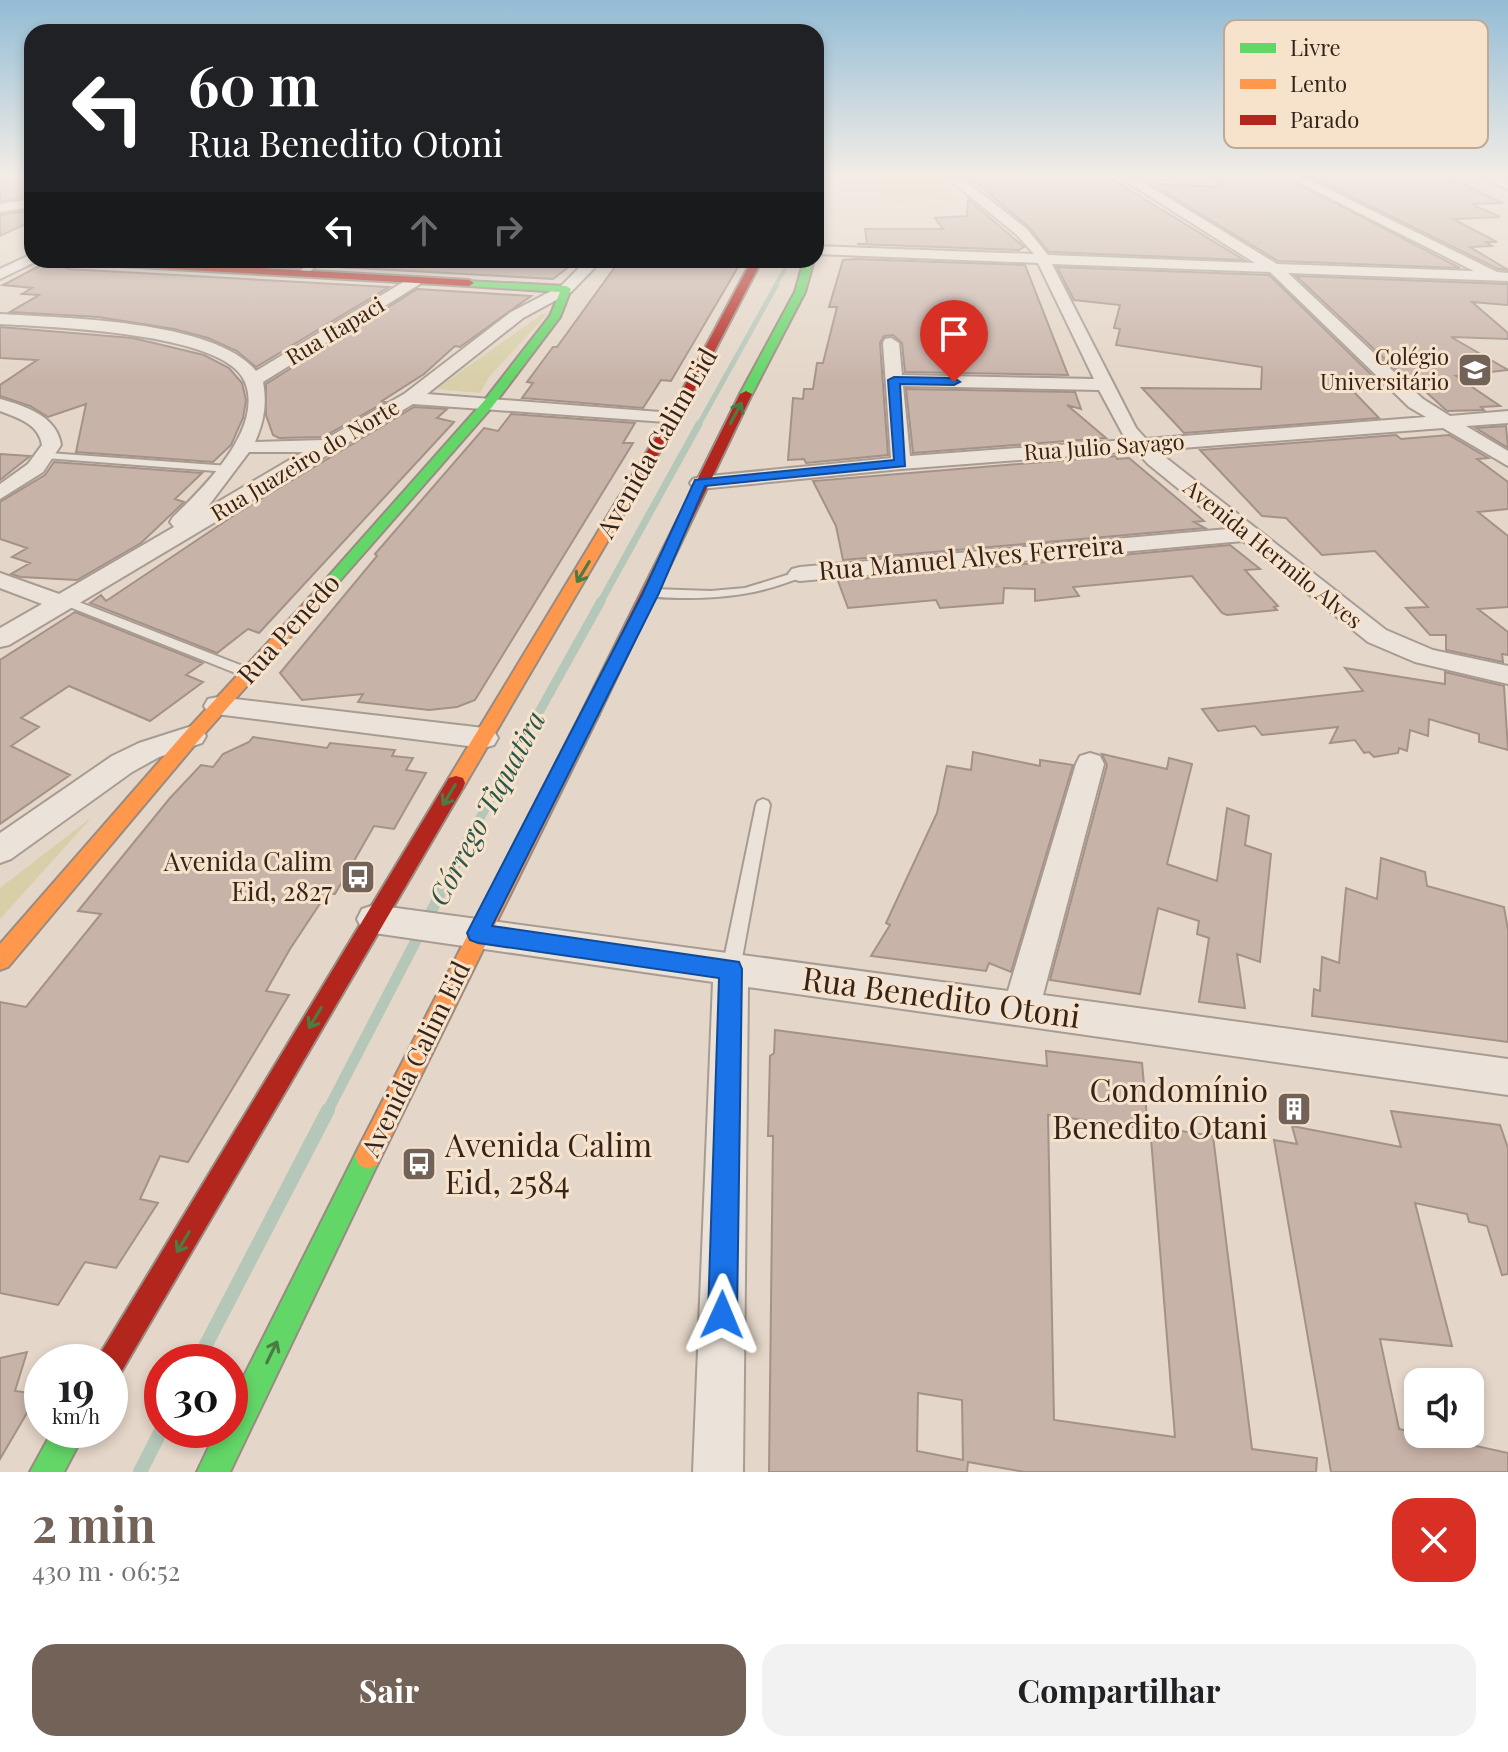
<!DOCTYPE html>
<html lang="pt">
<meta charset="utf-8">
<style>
:root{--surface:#fff;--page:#f2f2f2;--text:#202124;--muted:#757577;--accent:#736257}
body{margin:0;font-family:"Playfair Display",serif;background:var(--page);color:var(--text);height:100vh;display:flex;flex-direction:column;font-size:30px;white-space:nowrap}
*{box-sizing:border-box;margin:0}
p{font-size:26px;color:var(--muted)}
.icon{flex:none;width:44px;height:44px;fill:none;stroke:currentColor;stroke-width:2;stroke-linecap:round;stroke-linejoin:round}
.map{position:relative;height:1472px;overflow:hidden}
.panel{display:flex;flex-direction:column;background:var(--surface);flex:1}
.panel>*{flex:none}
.hud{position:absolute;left:24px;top:24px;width:800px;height:244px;border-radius:24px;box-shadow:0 4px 12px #0003;background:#202124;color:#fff;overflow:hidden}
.buttons{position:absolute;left:1404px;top:1368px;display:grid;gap:16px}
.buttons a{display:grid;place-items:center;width:80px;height:80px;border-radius:16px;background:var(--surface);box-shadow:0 4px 12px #0003;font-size:40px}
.speed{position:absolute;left:24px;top:1344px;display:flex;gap:16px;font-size:40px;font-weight:700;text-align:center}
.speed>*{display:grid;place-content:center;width:104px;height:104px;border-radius:50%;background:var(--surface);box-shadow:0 4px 12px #0003;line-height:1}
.speed small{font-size:20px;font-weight:400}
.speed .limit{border:12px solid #d22;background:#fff;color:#111}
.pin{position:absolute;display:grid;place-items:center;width:68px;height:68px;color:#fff;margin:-82px -34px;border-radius:50% 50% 50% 0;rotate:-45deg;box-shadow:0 0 8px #0007}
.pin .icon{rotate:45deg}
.me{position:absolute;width:88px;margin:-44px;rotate:1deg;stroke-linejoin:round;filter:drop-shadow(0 0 6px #0008)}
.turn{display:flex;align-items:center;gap:28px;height:168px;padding:0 32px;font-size:36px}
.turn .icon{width:104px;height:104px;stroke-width:2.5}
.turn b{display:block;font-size:56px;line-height:68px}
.lanes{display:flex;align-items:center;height:76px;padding:0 32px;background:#0003;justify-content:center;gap:40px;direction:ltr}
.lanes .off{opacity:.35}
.round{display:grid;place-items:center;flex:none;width:84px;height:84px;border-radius:24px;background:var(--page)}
.summary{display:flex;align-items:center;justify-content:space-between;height:136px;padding:0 32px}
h1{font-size:48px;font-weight:700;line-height:60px;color:var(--accent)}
.action{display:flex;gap:16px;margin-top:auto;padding:16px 32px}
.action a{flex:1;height:92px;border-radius:24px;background:var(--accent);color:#fff;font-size:32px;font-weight:700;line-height:92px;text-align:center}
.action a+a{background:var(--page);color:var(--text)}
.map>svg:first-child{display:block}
.green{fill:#d8cfa9}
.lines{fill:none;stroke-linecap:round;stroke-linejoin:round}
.stream-far5{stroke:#b4c7b8;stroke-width:4}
.stream-far4{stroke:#b4c7b8;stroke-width:5}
.stream-far3{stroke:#b4c7b8;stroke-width:7}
.stream-far2{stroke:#b4c7b8;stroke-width:9}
.stream-far1{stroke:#b4c7b8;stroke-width:11}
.stream{stroke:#b4c7b8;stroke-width:14}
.building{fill:#c8b3a9;stroke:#a49188;stroke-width:2;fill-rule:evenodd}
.lane-casing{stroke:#a89c92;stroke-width:4}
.street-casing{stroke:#a89c92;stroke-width:4}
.fast-casing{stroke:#988b82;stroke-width:4}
.slow-casing{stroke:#988b82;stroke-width:4}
.jam-casing{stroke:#988b82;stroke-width:4}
.lane{fill:#ebe3da;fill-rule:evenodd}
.street{fill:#ebe3da;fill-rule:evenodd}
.fast{fill:#63d668;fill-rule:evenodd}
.slow{fill:#ff974d;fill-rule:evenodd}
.jam{fill:#b3261e;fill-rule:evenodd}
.oneway{stroke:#4c7c41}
.route{fill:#1a73e8;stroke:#114b97;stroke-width:2}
.labels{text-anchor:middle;stroke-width:6;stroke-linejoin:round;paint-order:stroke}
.far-street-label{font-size:22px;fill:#36231a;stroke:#f7e3cc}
.far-poi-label{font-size:22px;fill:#36231a;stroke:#f7e3cc;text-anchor:end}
.street-label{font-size:26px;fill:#36231a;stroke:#f7e3cc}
.poi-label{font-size:26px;fill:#36231a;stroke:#f7e3cc;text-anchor:end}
.water-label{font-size:28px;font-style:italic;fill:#29574c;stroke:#f7e3cc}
.near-street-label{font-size:32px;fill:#36231a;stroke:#f7e3cc}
.near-poi-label{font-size:32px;fill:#36231a;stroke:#f7e3cc;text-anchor:end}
.key{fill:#f7e3cc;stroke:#bda997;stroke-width:2}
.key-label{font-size:22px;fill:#36231a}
</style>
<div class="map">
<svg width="1508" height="1472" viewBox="0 0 1508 1472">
<rect width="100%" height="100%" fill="#e4d6c8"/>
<!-- green -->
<path class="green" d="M936 189 952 200 891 204 876 191Z
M548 313 489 377 480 393 436 389 541 315Z
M92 817 0 919V888Z"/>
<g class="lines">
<!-- stream-far5 -->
<path class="stream-far5" d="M775 286 790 260"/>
<!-- stream-far4 -->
<path class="stream-far4" d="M698 426 777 284"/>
<!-- stream-far3 -->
<path class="stream-far3" d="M600 603 699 424"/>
<!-- stream-far2 -->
<path class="stream-far2" d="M475 827 601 601"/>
<!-- stream-far1 -->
<path class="stream-far1" d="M327 1112 476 825"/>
<!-- stream -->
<path class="stream" d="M197 1362 328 1110
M140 1472 162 1429"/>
</g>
<!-- building -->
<path class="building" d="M26 175 32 182V196L0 201V179Z
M966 175H1105L1244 260 1049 252 1029 227Z
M1203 175H1281L1460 268 1278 261 1158 188 1156 184 1224 187Z
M1307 175H1444L1503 203 1471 204 1500 217 1453 219 1497 242H1486L1492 246 1470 247 1508 270 1498 269Z
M968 199 1024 247 1019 250 857 244H867L865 229H943L935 218 967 216Z
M32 210V221L0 236V215Z
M856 259 1025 265 1068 375 905 372 902 343 893 335 884 336 880 343 888 455 806 463 804 459 788 460 793 398 803 399 804 389H813L817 363H823L837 307H829L843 260Z
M327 260H578L553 279 322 266Z
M620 260 741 262 671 381 661 380 643 408 522 398 533 383 527 382 553 347H557Z
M60 264 68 269 389 287 256 367 237 351 208 338 174 329 98 317 10 312 39 295 22 294 32 288 3 285 41 265Z
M1057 267 1269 275 1387 390 1350 388 1379 418 1184 433 1142 388 1261 389 1262 367 1116 345 1120 329 1114 328 1120 305 1074 300Z
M1296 276 1508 284V305L1472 302 1508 333V339L1451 337 1508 370 1456 376 1500 406 1481 407 1484 410 1447 411 1425 391H1419Z
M417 289 531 296 460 347 455 346 424 374 382 401 385 402 323 437 279 438 273 435 266 415V384Z
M0 327 133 338 204 355 229 368 242 383 246 400 243 418 231 445 213 462 76 452 86 404 48 417 30 406 0 396V385L37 360 0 358Z
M906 389 1075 392 1081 409 1067 405 1106 438 913 453Z
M414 407 447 409 437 418 454 422 259 633 248 629 217 653 90 603 101 595 106 601 236 514Z
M511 414 635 423 623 443H633L475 700 457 707 429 710 358 702 363 694 302 700 280 673 377 556 375 554 484 428 498 431Z
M1506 426 1508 448 1476 428Z
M1396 435 1401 439 1449 435 1488 458 1477 459 1508 482V509L1478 512 1508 536V607L1478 609 1508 632V655L1502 654 1503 662 1446 650V635H1430L1406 608 1428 607 1375 551 1322 555 1286 518 1262 516 1200 450Z
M0 454 30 456 0 480Z
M1116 456 1117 459 1129 458 1204 521 1194 522 1205 528 843 560 836 526 813 481Z
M54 462 202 473 175 499 184 502 141 543 77 580 21 577 11 574 30 563 12 557 27 548 0 539V502L45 475Z
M1230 545 1260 569 1245 570 1278 606 1274 607 1277 610 1227 615 1222 613 1192 576 1073 587 1079 596 1035 601V589L1004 588 1003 603 940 608 936 600 848 608 838 581Z
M75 612 203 663 186 675 203 682 150 721 69 686 21 718 39 727 11 746 70 775 0 824V660Z
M1345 668 1445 684V672L1504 686 1508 750 1479 742V734L1429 719 1428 736 1410 730 1407 751 1399 748 1398 753 1374 757 1369 752 1364 753 1355 740 1330 743 1338 727 1262 735 1255 726 1218 731 1202 709 1363 691Z
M253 737 327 748 330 743 395 750 392 756 413 758 406 770 426 773 394 829 374 826 335 894 327 893 290 949 266 991 289 995 188 1162 160 1156 140 1199 158 1203 116 1268 85 1262 58 1305 0 1293V1002L26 1007 101 914 78 911 170 798 201 765 213 767 223 754 249 742Z
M973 752 1040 766V760L1073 765 1011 972 989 963 986 971 871 956 890 925 886 923 937 813 947 766 971 770Z
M1102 754 1167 769 1169 758 1192 764 1167 864 1217 881 1227 808 1249 816 1245 845 1271 854 1260 962 1237 954 1245 1008 1199 1002 1209 938 1197 934 1199 921 1158 908 1140 994 1050 980 1107 765Z
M1381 858 1425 872 1427 886 1504 907 1508 930V1042L1312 1016 1314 989 1320 991 1322 957 1339 963 1346 888 1377 899Z
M775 1030 1047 1066 1046 1051 1142 1063 1148 1129 1048 1115 1054 1420 1175 1437 1150 1126 1213 1136 1252 1449 1317 1458 1316 1472H1025L968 1462 967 1472H769L773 1136H768L770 1056 774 1053ZM918 1393 962 1400 963 1460 917 1451Z
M1391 1111 1500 1125 1508 1148V1274L1502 1275 1487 1226 1469 1222 1467 1214 1415 1203 1452 1346 1380 1339 1399 1429 1508 1453V1472H1331L1274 1140 1297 1144 1292 1126 1401 1147Z
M27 1352 15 1391 38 1394 0 1459V1358Z"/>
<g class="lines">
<!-- lane casing -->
<g class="lane-casing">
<path id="lane" d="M315 260H324L304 276H298V272Z
M49 453 229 466 234 469 229 472 45 458V454Z
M800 571 804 572V576C762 594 723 599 678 598 667 597 655 599 647 593L653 589 711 591 745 588Z
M66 597 253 670 255 673 253 676H243L62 604 60 601Z
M763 799 768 801 770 805 740 969 737 974 731 977 725 974 722 969 756 805 758 801Z"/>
</g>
<!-- street casing -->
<g class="street-casing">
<path id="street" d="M944 175H958L1027 229 1048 255 1255 263 1116 175H1131L1277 264 1474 271 1284 175H1300L1497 272 1508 273V281L1288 273 1423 399 1450 416 1508 411V423L1466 426 1508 451V466L1443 428 1156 450 1386 630 1433 650 1508 666V684L1415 662 1368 642 1243 541 800 581 792 579 788 574 792 569 800 567 1228 529 1148 464 1136 451 901 469 700 489 693 487 690 483 693 479 700 477 891 458 883 343 885 339 891 338 899 343 902 375 1094 379 1038 263 816 254V246L1034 254 1017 235ZM1052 264 1270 272 1409 407 1426 417 1146 439 1136 428ZM903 386 1099 390 1126 440 910 456Z
M1476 175H1493L1508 181V189Z
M32 199V207L0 212V204Z
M32 254V260L37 261 0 279V269Z
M587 260H602L571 292 523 318 427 394 673 413 682 419 680 423 413 404 9 645 0 647V628L42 604 0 588V573L59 594 174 527 170 522 173 517C203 488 264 429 245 382 226 332 49 327 0 324V314C63 318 215 320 256 371L410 278H420V284L263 382C267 404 264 421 255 442L324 440 404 394 511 312 561 286ZM249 452H303L206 509Z
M0 399C25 406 57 416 61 445L43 472 0 499V484L28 464 42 445C39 424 18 418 0 411Z
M218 697 484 728 494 731 498 738 494 745 484 748 208 713 204 706 208 699Z
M192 726 202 729 206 736 202 743 159 757 132 772 11 859 0 863V833L112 756 139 743Z
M1090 753 1100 756 1104 764 1043 995 1508 1059V1095L748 987 743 1472H693L713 982 374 933 362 929 357 919 362 909 374 905 1008 991 1076 764 1080 756Z"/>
</g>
<!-- fast casing -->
<g class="fast-casing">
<path id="fast" d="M816 175H823L816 182Z
M804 260H814L805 292 752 394 742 396 740 394 795 292Z
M466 281 566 286 571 289 560 317 492 407 322 601H312L309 598 312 595 484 401 550 316 560 292 469 286 466 285Z
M368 1143 377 1147 381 1156 377 1165 230 1472H197L217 1430H230V1404L359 1147Z
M53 1430H86L64 1472H30Z"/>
</g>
<!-- slow casing -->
<g class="slow-casing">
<path id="slow" d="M631 485 638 489 463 788H449L447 783 449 778 624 489Z
M317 593 325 598 322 601 198 741 8 967 0 970V944L186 731 312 595Z
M590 708 599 714 377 1165 368 1169 359 1165 355 1156 359 1147 581 714Z"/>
</g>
<!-- jam casing -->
<g class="jam-casing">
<path id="jam" d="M63 260H116L469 280 474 283 469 286 68 263Z
M752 260H762L679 419 636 492H626L624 489 667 419Z
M746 391 752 394 599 714 596 718H584L581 714 740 394Z
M456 776 463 778 465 783 463 788 120 1374 110 1379V1362H96L100 1354 449 778Z"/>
</g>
<!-- lane -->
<use href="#lane" class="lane"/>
<!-- street -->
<use href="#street" class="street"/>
<!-- fast -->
<use href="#fast" class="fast"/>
<!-- slow -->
<use href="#slow" class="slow"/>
<!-- jam -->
<use href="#jam" class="jam"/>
</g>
<!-- one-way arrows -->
<defs><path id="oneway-shaft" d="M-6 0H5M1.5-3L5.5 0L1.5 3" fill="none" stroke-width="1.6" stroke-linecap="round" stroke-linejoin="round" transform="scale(2)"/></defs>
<g class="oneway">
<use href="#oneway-shaft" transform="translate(736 413) rotate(-62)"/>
<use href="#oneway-shaft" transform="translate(583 572) rotate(121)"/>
<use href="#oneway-shaft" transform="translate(449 795) rotate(121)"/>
<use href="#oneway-shaft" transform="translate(315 1018) rotate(121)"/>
<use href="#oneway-shaft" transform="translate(183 1242) rotate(121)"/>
<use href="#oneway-shaft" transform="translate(272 1352) rotate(-64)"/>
</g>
<!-- sky -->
<linearGradient id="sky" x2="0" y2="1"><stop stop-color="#93bcd5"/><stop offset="0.46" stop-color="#f3ede6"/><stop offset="1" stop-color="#f3ede6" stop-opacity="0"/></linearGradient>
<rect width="1508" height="381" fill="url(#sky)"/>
<!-- route -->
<path class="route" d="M894 377 954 378 960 382 954 385 900 384 905 466 705 486 659 593 492 926 739 962 742 969 737 1315 732 1325 722 1330 712 1325 708 1315 719 978 478 943 470 940 467 933 643 593 695 480 894 460 888 380Z"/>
<!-- icons -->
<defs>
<g id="school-square" transform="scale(1.8)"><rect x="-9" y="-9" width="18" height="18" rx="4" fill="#736257" stroke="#f7e3cc"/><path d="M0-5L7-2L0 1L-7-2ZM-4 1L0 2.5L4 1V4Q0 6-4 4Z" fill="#fff"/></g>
<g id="bus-square" transform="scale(1.8)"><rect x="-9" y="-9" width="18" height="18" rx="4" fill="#736257" stroke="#f7e3cc"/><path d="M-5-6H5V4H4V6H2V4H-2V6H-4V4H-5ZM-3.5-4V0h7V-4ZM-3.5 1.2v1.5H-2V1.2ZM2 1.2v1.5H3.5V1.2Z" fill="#fff"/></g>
<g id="building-square" transform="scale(1.8)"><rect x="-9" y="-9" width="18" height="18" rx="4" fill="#736257" stroke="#f7e3cc"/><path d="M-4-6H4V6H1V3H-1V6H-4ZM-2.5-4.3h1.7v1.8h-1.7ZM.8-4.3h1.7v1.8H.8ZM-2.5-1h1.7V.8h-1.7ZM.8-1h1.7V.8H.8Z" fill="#fff"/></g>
</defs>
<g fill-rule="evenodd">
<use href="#school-square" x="1475" y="370"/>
<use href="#bus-square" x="358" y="877"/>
<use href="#building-square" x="1294" y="1109"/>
<use href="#bus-square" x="419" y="1164"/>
</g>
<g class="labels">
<!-- far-street labels -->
<g class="far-street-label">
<text transform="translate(335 331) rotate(-31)" y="8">Rua Itapaci</text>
<text transform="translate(1104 447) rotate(-4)" y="8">Rua Julio Sayago</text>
<text transform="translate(305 460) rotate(-31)" y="8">Rua Juazeiro do Norte</text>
<text transform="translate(1273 554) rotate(39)" y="8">Avenida Hermilo Alves</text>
</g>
<!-- far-poi labels -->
<g class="far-poi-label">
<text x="1449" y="365">Colégio<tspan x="1449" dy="25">Universitário</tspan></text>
</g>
<!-- street labels -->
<g class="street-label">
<text transform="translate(657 443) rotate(-60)" y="9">Avenida Calim Eid</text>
<text transform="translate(971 558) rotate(-5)" y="9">Rua Manuel Alves Ferreira</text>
<text transform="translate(289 629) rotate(-48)" y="9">Rua Penedo</text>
<text transform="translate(416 1059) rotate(-64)" y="9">Avenida Calim Eid</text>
</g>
<!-- poi labels -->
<g class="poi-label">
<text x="332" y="871">Avenida Calim<tspan x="332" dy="30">Eid, 2827</tspan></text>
</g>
<!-- water labels -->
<g class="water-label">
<text transform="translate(487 808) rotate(-62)" y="10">Córrego Tiquatira</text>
</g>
<!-- near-street labels -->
<g class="near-street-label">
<text transform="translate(941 998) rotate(8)" y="11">Rua Benedito Otoni</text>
</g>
<!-- near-poi labels -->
<g class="near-poi-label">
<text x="1268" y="1102">Condomínio<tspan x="1268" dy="37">Benedito Otani</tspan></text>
<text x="445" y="1157" text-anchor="start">Avenida Calim<tspan x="445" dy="37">Eid, 2584</tspan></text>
</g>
</g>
<!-- legend -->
<rect x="1224" y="20" width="264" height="128" rx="12" class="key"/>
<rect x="1240" y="43" width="36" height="10" fill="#63d668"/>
<rect x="1240" y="79" width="36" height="10" fill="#ff974d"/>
<rect x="1240" y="115" width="36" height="10" fill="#b3261e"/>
<g class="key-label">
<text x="1290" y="56">Livre</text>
<text x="1290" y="92">Lento</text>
<text x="1290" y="128">Parado</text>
</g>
</svg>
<div class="buttons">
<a><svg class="icon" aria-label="sound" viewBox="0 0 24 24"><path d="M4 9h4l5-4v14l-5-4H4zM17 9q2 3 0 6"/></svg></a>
</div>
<div class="speed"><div>19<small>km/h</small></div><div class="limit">30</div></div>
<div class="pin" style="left:954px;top:382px;background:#d93025"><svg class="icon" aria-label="arrive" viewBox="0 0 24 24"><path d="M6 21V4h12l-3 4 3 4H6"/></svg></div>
<svg class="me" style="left:722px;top:1315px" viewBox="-20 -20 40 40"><path d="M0-17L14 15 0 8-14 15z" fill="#1a73e8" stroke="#fff" stroke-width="4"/></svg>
<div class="hud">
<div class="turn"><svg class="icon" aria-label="left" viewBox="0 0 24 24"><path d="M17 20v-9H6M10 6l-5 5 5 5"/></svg><div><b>60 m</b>Rua Benedito Otoni</div></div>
<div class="lanes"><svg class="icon" aria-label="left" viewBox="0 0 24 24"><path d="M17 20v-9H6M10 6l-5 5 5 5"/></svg><svg class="icon off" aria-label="ahead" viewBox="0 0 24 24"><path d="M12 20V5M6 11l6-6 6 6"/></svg><svg class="icon off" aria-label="right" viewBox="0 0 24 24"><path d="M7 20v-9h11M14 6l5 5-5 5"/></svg></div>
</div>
</div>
<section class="panel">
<div class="summary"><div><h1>2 min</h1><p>430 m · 06:52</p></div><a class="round" style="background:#d93025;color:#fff"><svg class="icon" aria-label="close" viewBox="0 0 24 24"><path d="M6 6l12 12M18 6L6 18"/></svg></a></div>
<div class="action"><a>Sair</a><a>Compartilhar</a></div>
</section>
